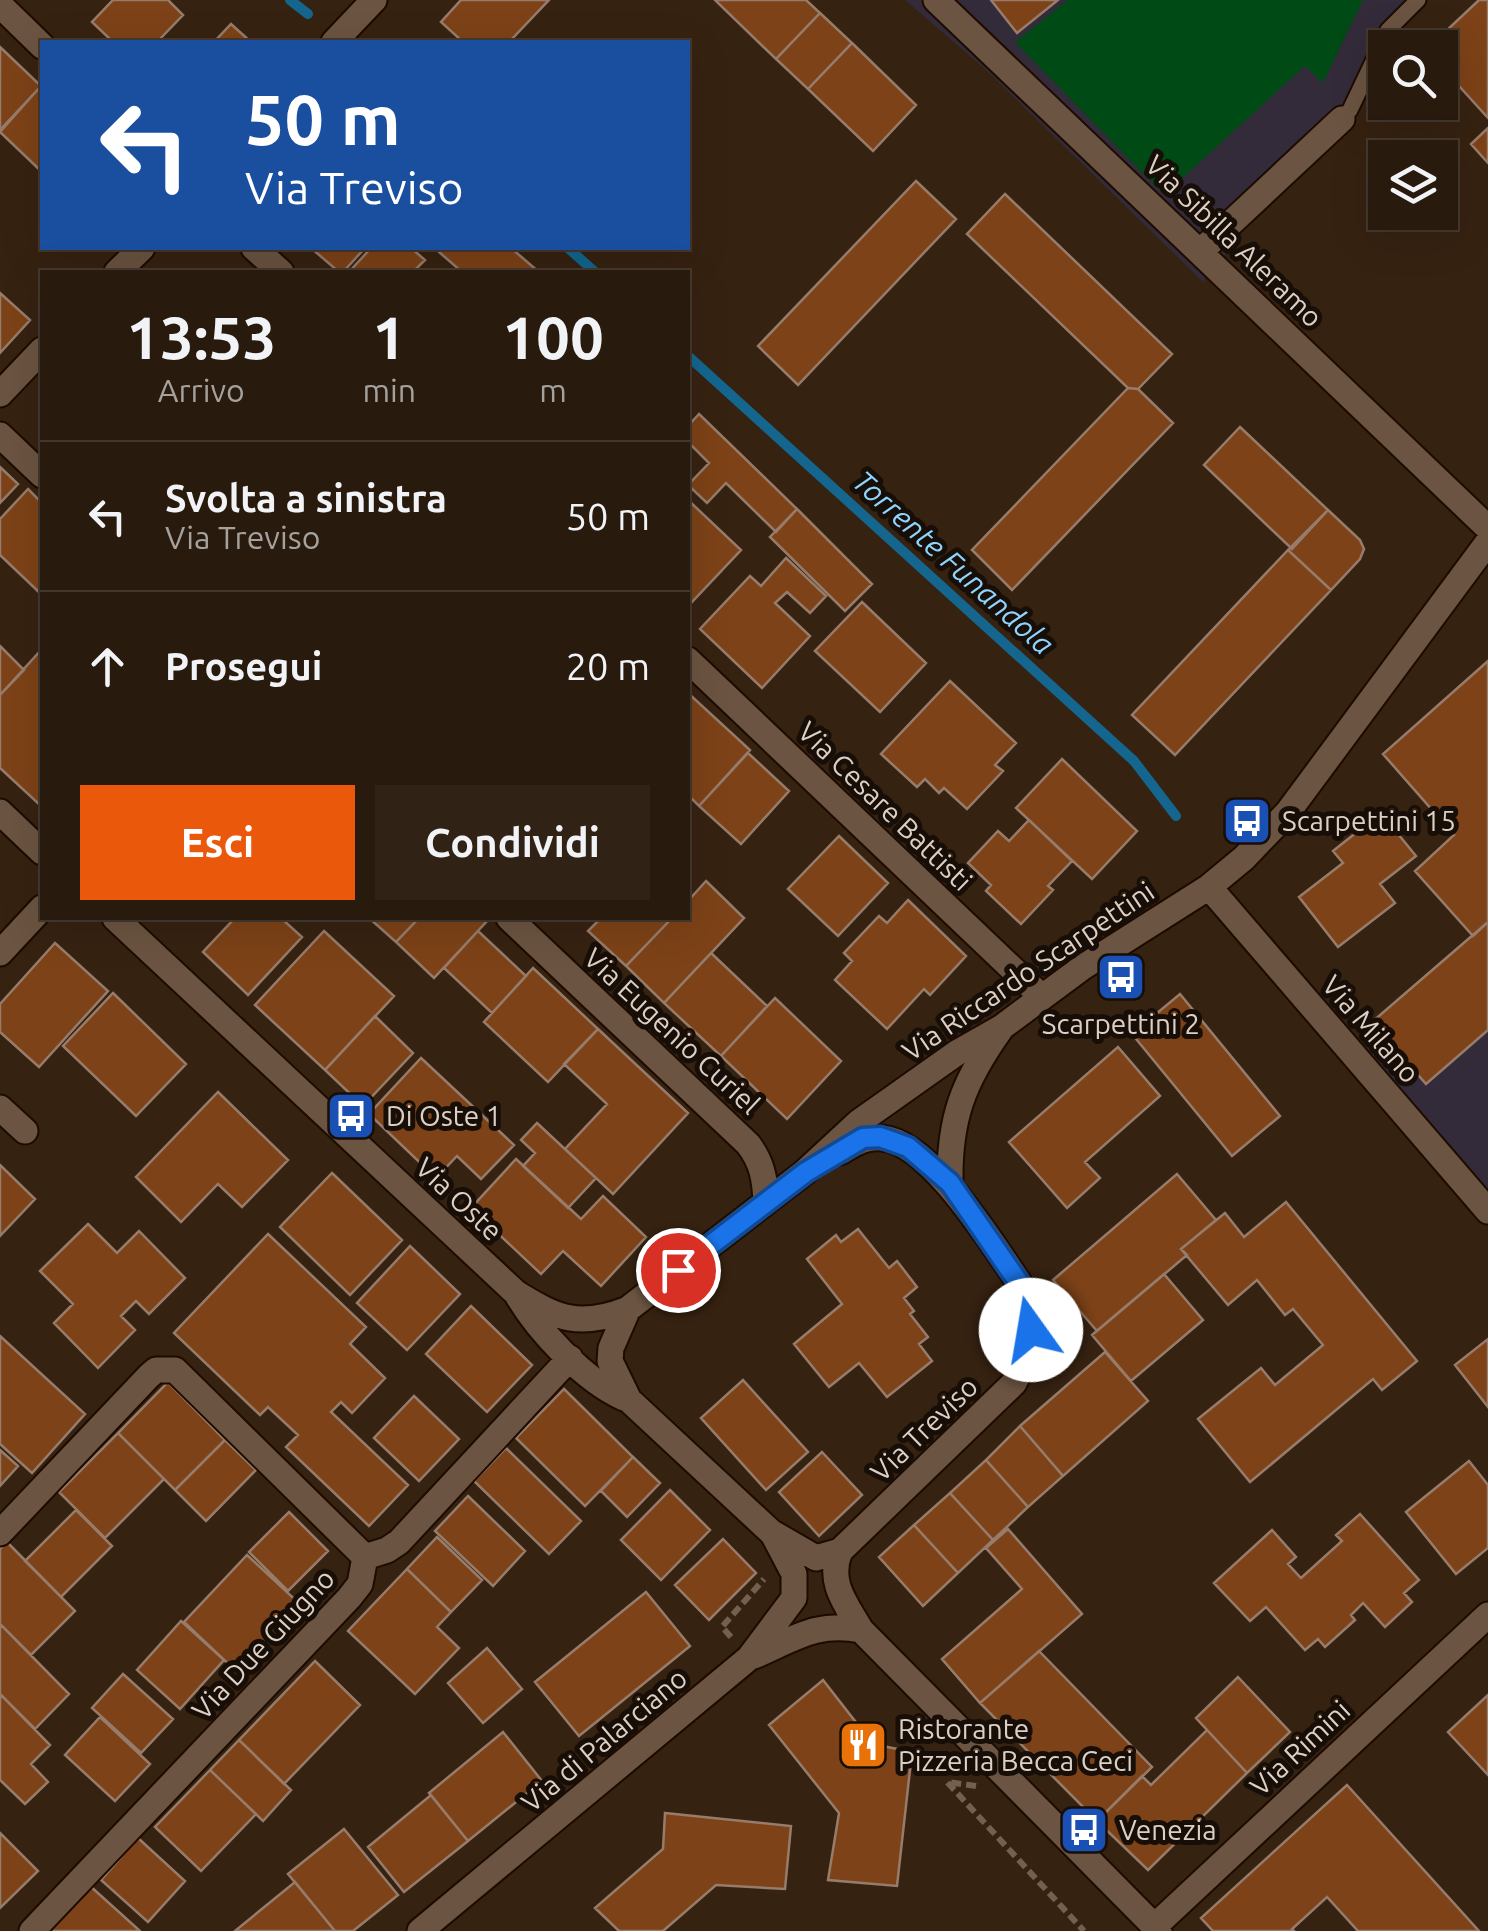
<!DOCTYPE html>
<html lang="it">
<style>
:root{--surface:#281a0d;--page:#302316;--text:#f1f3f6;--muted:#a5a19d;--line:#44382e;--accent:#ea580c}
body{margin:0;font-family:Ubuntu,sans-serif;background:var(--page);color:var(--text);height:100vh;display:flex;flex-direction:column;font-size:38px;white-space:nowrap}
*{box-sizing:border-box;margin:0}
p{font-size:32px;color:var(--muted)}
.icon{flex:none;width:55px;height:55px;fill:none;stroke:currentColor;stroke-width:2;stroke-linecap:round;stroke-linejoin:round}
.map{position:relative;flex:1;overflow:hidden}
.sheet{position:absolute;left:40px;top:270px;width:650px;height:650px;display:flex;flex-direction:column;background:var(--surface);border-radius:0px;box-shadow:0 10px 40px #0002,0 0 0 2px var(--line)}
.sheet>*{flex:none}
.banner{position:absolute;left:40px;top:40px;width:650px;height:210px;border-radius:0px;box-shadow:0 10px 40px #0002,0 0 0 2px var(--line);background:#1a4fa0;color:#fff;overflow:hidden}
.buttons{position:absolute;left:1368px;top:30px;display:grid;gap:20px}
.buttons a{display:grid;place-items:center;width:90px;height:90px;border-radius:0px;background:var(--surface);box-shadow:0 10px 40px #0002,0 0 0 2px var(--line);font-size:50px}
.pin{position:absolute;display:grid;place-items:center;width:85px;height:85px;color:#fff;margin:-42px;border:5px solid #fff;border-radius:50%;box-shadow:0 2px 10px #0007}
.me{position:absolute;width:110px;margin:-55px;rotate:347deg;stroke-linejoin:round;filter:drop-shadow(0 0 8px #0008)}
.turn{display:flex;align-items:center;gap:35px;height:210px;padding:0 40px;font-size:45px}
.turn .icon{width:130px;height:130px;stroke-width:2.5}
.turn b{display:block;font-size:70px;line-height:85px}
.eta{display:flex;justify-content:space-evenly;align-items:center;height:170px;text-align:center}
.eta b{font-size:60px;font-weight:700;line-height:70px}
.action{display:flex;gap:20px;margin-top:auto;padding:20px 40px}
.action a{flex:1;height:115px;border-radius:0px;background:var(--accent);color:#fff;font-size:40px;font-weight:700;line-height:115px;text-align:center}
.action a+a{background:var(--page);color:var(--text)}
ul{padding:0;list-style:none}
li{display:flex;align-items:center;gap:30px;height:150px;padding:0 40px;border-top:2px solid var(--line)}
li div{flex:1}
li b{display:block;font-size:38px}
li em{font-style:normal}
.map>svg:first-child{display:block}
.industrial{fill:#332b3a}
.green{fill:#004a16}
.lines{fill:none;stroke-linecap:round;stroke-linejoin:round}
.stream{stroke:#14668f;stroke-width:10}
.building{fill:#7d4217;stroke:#977c6b;stroke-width:2.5}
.lane-casing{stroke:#1d0b00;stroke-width:19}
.street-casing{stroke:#1d0b00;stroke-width:29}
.path{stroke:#726051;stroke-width:6;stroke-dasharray:10 5;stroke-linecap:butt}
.lane{stroke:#6b5441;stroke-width:15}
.street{stroke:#6b5441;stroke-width:25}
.route-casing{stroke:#114b97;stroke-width:25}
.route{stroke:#1a73e8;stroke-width:18}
.labels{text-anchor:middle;stroke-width:10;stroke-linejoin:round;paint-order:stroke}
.street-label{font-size:28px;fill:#ddcfc4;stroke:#170e07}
.poi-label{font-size:28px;fill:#ddcfc4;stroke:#170e07;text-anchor:start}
.water-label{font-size:30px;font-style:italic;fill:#8fd4ff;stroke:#170e07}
</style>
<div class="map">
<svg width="1488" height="1931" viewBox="0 0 1488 1931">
<rect width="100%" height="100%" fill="#362211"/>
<!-- industrial -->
<path class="industrial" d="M905 0H1426L1389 47 1385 48V53L1203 282 985 69Z
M1488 940V1221L1355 1053Z"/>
<!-- green -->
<path class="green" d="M1068 0H1363L1323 83 1305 66 1164 195 1015 42Z"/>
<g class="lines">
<!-- stream -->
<path class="stream" d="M290 0 308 14
M568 248 595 272
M688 356 1134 761 1176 816"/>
</g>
<!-- building -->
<path class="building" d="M113 0H168L183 15 157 42H113L92 22Z
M461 0H549L509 42H463L441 22Z
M715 0H806L820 13 776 59Z
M991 0H1058L1017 33Z
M1479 0H1488V118L1440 65V48H1428Z
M820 13 852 43 808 89 776 59Z
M231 24 251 42H214Z
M852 43 916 105 873 151 808 89Z
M0 47 41 86 0 130Z
M41 86 42 87V172L0 132Z
M1488 128V163L1471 144Z
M916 181 956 219 798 385 758 346Z
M1005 194 1172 354 1138 389 1128 388 967 234Z
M311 248H365L343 272H339Z
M371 248H411L425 260 413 272H349Z
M443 248H511L539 272H462L439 252Z
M0 293 30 320 0 353Z
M1128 388 1138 389 1173 423 1012 590 972 550Z
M699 414 797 509 776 532 726 483 707 503 688 485 709 463 688 442V426Z
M1240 427 1328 510 1292 549 1204 465Z
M0 467 18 484 0 503Z
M28 489 42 503V595L0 555V519Z
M688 500 741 550 691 603 688 599Z
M797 509 872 584 845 611 770 537Z
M1328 510 1360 540 1364 549 1360 559 1331 590 1288 550Z
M1288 550 1331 590 1175 755 1132 715Z
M786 558 826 596 810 613 787 592 775 603 810 636 762 688 700 629 750 576 761 586Z
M862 602 926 663 880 712 815 651Z
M0 646 24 670 0 695Z
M42 649V807L0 768V695Z
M1488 661V922L1473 936 1415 871 1454 835 1383 754Z
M950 681 1016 743 995 765 1003 771 967 809 944 788 939 793 925 779 917 787 881 754Z
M688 693 750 750 699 806 688 795Z
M748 753 789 791 741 844 699 806Z
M1062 759 1137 831 1092 879 1016 808Z
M1381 813 1416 856 1380 884 1395 903 1338 947 1299 897 1343 863 1333 851Z
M1029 820 1072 861 1048 886 1053 890 1021 924 986 891 991 885 968 863 998 831 1009 841Z
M839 836 888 883 838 936 788 889Z
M706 881 744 918 664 1003 626 966 672 918H688V901Z
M908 900 966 956 930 995 924 989 887 1029 835 980 852 961 844 953 879 916 887 923Z
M235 918H281L302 937 248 995 203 952Z
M369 918H419L396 942Z
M419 918H486L488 920 434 978 396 942Z
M601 918H672L626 966 588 931Z
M1488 922V1030L1426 1084 1372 1022Z
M324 931 394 996 325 1070 255 1005Z
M478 931 526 976 492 1013 444 968Z
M55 943 108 991 39 1067 0 1032V1004Z
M711 953 767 1006 721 1056 664 1003Z
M533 968 598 1029 548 1082 484 1022Z
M113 993 186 1064 136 1116 63 1046Z
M1180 994 1280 1116 1232 1156 1132 1034Z
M775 998 841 1061 787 1119 721 1056Z
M375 1016 413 1053 363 1106 325 1070Z
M598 1029 688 1113 613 1194 565 1149 607 1104 564 1064Z
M1118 1047 1160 1096 1085 1162 1100 1178 1067 1208 1009 1142Z
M421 1058 514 1145 481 1179 457 1156 436 1178 369 1114Z
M218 1092 288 1160 242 1207 218 1184 181 1222 136 1177Z
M537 1123 596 1178 568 1208 523 1166 535 1153 521 1140Z
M516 1159 581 1219 603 1196 646 1237 601 1286 563 1251 541 1274 471 1208Z
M0 1165 35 1199 0 1236Z
M332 1173 402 1240 350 1295 280 1227Z
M1177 1174 1216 1220 1181 1249 1187 1255 1097 1331 1053 1280Z
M1286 1202 1417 1361 1382 1390 1373 1379 1250 1482 1198 1419 1261 1368 1275 1385 1323 1345 1293 1309 1285 1315 1257 1280 1228 1305 1181 1249 1225 1213 1244 1237Z
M88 1224 117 1253 139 1231 185 1278 149 1314 136 1301 121 1316 135 1330 98 1368 54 1323 73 1304 40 1271Z
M858 1229 889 1268 897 1261 917 1287 904 1298 914 1311 910 1314 928 1337 919 1344 932 1361 887 1397 859 1363 829 1387 794 1344 842 1304 807 1259 836 1235 841 1242Z
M268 1234 366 1327 350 1344 385 1378 352 1413 341 1402 331 1412 408 1485 369 1526 286 1447 298 1435 268 1407 260 1415 174 1333Z
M410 1246 460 1294 407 1350 357 1303Z
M1164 1274 1203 1320 1131 1381 1092 1335Z
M471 1306 532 1365 487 1412 426 1354Z
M0 1336 85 1414 32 1473 0 1444Z
M1488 1339V1407L1455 1365Z
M1105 1352 1148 1401 1063 1476 1020 1426Z
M743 1380 808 1452 766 1490 701 1418Z
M168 1382 225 1440 175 1490 118 1433Z
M564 1389 633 1457 585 1506 516 1438Z
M414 1396 459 1439 419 1481 374 1438Z
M1020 1426 1063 1476 1028 1507 986 1460Z
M118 1433 164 1479 105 1538 59 1492Z
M225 1440 256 1470 206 1521 175 1490Z
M506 1448 581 1521 549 1554 474 1481Z
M0 1450 18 1466 0 1486Z
M822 1452 862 1495 819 1536 779 1492Z
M633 1457 660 1483 627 1517 601 1491Z
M986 1460 1028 1507 993 1540 950 1493Z
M1469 1461 1488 1485V1548L1456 1574 1406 1512Z
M670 1490 710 1530 661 1580 621 1540Z
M950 1493 993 1540 958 1573 914 1525Z
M468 1496 525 1551 493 1586 435 1531Z
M76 1510 112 1546 61 1597 25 1561Z
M289 1512 328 1551 288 1591 249 1552Z
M1360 1514 1419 1580 1404 1593 1412 1602 1385 1627 1363 1603 1351 1615 1355 1620 1325 1647 1318 1639 1305 1650 1266 1607 1250 1621 1214 1583 1272 1530 1296 1557 1288 1564 1301 1578 1342 1541 1336 1535Z
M914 1525 958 1573 923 1606 879 1557Z
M1008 1529 1082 1614 980 1703 942 1659 1022 1589 986 1548Z
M437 1537 482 1580 451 1612 407 1569Z
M723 1539 756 1573 709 1620 675 1585Z
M7 1542 75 1611 31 1655 0 1624V1549Z
M247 1555 302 1606 239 1674 184 1622Z
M407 1569 451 1612 437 1627 459 1648 415 1694 348 1631Z
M646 1592 690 1646 579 1736 535 1682Z
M181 1621 224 1660 180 1709 137 1670Z
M0 1624 69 1694 35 1729 0 1694Z
M487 1648 522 1689 483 1723 448 1683Z
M1039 1651 1152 1767 1097 1821 980 1703Z
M315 1661 360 1705 284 1784 239 1740Z
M123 1674 173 1719 141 1753 92 1708Z
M1238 1677 1290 1732 1247 1773 1196 1718Z
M823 1680 873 1744 912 1752 897 1886 828 1880 839 1813 769 1725Z
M0 1694 50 1745 31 1764 48 1782 25 1804 0 1780Z
M1488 1695V1775L1448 1732Z
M100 1717 150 1764 115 1801 65 1755Z
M1207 1730 1247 1773 1148 1870 1097 1821 1142 1776 1151 1785Z
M503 1732 542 1781 468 1841 429 1793Z
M239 1740 291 1790 263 1821 210 1770Z
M210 1770 256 1814 201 1871 155 1827Z
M1347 1785 1479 1931H1358L1327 1897 1292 1929 1294 1931H1213L1201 1918Z
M431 1795 468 1841 404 1892 368 1847Z
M665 1813 791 1826 785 1889 716 1885 663 1931H619L595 1908 663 1849Z
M344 1829 398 1895 353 1931H335L288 1874Z
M0 1833 38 1871 0 1908Z
M138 1838 185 1881 148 1922 101 1880Z
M295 1882 335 1931H235Z
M89 1885 140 1931H47Z"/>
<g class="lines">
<!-- lane casing -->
<g class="lane-casing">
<path id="lane" d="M1342 119 1350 110 1388 30 1418 0"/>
</g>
<!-- street casing -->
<g class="street-casing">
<path id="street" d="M936 0 1488 528
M0 5 42 46
M334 42 374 0
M254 248 281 272
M1201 251 1342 119
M117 272 142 248
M0 394 42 350
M0 435 42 475
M688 660 1042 997
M0 812 42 852
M1209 887 1488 1211
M115 918 516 1293C537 1330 585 1381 624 1398
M509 918 748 1144C762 1162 765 1179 766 1202
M0 953 42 908
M0 1108 25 1131
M950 1183C949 1119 963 1082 1000 1030
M516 1293C558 1319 580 1328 628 1309L805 1172 859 1122 958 1052 1002 1027 1083 967 1209 887 1244 858 1288 812 1488 542
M628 1309 611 1348 610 1361 629 1400 771 1532 816 1558 840 1551 1014 1383C1032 1349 1038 1314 1018 1281 991 1242 930 1142 882 1138 865 1136 854 1144 840 1152
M0 1533 149 1376 156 1370H175L365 1557
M840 1551C827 1582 846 1604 861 1630L1159 1931
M365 1557 387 1550 399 1542 570 1358
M754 1656C794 1639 817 1621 861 1630
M1155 1926 1488 1615
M32 1931 349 1598 360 1584 365 1557
M420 1931 749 1658 794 1598V1574L774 1536"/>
</g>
<!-- path -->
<path class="path" d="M731 1637 722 1627 764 1579
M976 1786 947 1782 1084 1931"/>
<!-- lane -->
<use href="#lane" class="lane"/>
<!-- street -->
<use href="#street" class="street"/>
</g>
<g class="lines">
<!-- route casing -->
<g class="route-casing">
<path id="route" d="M678 1270 806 1172 863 1138 880 1137 908 1147 950 1183 1028 1296 1031 1330"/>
</g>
<!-- route -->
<use href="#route" class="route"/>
</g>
<!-- icons -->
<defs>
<g id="bus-square" transform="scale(2.5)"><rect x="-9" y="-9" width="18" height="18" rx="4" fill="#1a4fb4" stroke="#170e07"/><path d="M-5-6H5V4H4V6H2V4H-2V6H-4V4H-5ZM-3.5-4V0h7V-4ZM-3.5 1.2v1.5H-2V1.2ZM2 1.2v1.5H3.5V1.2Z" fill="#fff"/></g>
<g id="restaurant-square" transform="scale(2.5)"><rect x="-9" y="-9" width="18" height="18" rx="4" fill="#e8710a" stroke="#170e07"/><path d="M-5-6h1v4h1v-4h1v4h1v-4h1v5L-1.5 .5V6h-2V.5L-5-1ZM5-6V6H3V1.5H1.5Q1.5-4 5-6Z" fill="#fff"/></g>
</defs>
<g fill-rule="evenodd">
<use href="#bus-square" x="1247" y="821"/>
<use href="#bus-square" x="1121" y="977"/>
<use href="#bus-square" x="351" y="1116"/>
<use href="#restaurant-square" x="863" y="1745"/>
<use href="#bus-square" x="1084" y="1830"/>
</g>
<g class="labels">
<!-- street labels -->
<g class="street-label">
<text transform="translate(1234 241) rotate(44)" y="10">Via Sibilla Aleramo</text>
<text transform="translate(885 806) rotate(44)" y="10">Via Cesare Battisti</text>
<text transform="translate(1028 971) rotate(-34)" y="10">Via Riccardo Scarpettini</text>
<text transform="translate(1371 1029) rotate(49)" y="10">Via Milano</text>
<text transform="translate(672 1031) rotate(43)" y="10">Via Eugenio Curiel</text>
<text transform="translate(459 1199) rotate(43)" y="10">Via Oste</text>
<text transform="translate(924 1429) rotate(-44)" y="10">Via Treviso</text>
<text transform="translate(263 1644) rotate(-47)" y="10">Via Due Giugno</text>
<text transform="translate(604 1740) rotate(-40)" y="10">Via di Palarciano</text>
<text transform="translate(1300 1748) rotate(-43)" y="10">Via Rimini</text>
</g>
<!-- poi labels -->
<g class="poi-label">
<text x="1282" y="831">Scarpettini 15</text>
<text x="1121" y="1034" text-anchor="middle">Scarpettini 2</text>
<text x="386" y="1126">Di Oste 1</text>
<text x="898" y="1739">Ristorante<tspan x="898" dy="32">Pizzeria Becca Ceci</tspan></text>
<text x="1119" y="1840">Venezia</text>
</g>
<!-- water labels -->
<g class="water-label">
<text transform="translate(953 563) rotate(42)" y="10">Torrente Funandola</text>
</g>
</g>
</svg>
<div class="buttons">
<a><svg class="icon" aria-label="search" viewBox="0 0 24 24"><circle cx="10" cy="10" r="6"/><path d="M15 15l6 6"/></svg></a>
<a><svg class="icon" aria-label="layers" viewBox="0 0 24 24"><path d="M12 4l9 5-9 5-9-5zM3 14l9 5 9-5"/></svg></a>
</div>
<div class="pin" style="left:678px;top:1270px;background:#d93025"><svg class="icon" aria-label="arrive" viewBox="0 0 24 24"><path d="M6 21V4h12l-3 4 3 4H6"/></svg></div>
<svg class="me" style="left:1031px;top:1330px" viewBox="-20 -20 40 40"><circle r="19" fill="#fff"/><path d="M0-13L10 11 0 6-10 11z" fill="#1a73e8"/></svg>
<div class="banner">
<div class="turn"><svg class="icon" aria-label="left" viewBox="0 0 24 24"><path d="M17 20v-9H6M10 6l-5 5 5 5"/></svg><div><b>50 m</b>Via Treviso</div></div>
</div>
<section class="sheet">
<div class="eta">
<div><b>13:53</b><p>Arrivo</p></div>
<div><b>1</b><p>min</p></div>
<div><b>100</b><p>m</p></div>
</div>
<ul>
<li><svg class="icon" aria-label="left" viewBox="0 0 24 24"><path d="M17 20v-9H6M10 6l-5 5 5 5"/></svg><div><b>Svolta a sinistra</b><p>Via Treviso</p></div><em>50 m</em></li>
<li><svg class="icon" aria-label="ahead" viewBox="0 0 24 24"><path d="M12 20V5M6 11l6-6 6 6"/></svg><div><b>Prosegui</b></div><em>20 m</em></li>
</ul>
<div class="action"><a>Esci</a><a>Condividi</a></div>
</section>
</div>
